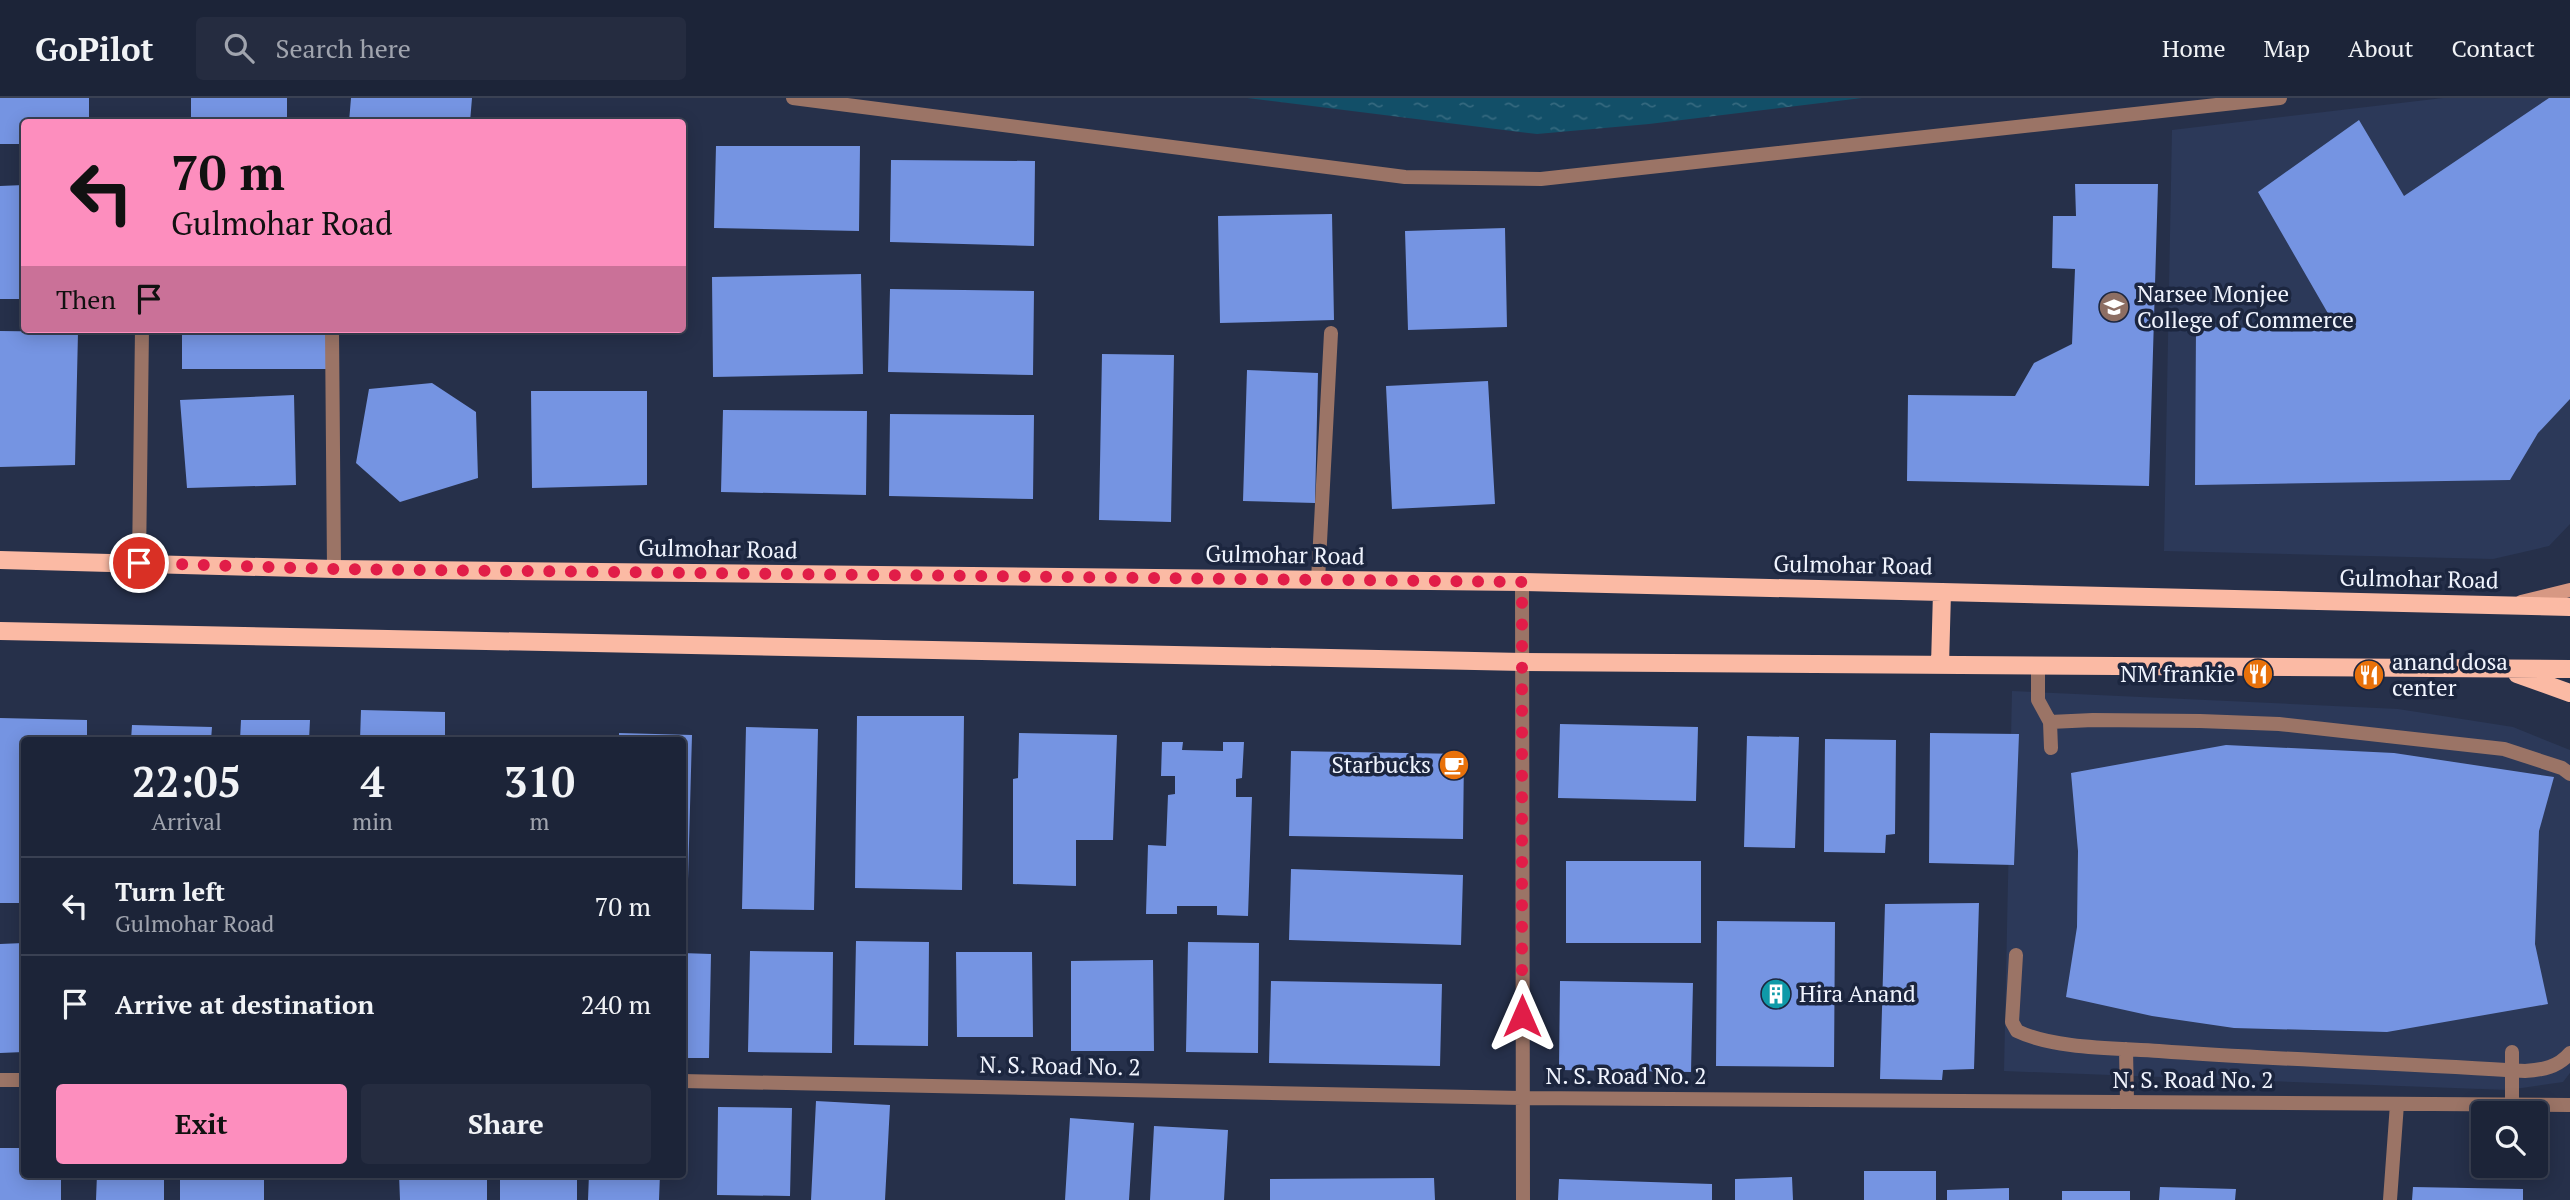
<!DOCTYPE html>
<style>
:root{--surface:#1c2438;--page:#252c40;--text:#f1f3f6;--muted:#a0a4ae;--line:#3a4153;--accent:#fd8ebe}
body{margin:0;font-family:"PT Serif",serif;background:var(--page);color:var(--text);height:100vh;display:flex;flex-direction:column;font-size:26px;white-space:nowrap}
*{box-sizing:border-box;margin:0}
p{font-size:23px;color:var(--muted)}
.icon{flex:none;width:38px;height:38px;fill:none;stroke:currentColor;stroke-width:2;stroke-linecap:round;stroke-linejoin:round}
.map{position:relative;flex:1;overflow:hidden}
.side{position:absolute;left:21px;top:639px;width:665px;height:441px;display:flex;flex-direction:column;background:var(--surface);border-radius:7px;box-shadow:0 4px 18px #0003,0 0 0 2px var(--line)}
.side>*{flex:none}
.top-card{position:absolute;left:21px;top:21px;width:665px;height:214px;border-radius:7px;box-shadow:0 4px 18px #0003,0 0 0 2px var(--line);background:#fd8ebe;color:#111;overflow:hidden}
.fabs{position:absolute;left:2471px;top:1003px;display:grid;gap:14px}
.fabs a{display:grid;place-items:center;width:77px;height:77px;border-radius:7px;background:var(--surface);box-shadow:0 4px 18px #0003,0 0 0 2px var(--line);font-size:35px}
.pin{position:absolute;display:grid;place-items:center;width:60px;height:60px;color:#fff;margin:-30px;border:4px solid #fff;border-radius:50%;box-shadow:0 2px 7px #0007}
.me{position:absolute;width:77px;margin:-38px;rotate:0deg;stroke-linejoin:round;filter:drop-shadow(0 0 5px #0008)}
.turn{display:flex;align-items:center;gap:24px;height:147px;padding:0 35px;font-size:32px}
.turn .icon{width:91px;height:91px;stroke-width:2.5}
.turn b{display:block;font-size:49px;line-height:60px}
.then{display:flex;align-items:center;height:66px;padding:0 35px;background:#0003;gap:14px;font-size:26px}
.eta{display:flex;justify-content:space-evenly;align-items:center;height:119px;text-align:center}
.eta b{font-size:42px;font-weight:800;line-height:49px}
.button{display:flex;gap:14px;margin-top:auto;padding:14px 35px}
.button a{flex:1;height:80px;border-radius:7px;background:var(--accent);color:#111;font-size:28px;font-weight:800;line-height:80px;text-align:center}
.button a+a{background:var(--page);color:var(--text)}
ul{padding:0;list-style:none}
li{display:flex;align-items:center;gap:21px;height:98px;padding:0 35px;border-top:2px solid var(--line)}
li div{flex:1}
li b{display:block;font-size:26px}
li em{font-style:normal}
header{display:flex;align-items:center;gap:42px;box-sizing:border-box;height:98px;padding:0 35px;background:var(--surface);border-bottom:2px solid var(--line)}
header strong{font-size:33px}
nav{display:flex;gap:38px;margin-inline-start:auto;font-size:24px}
.search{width:490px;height:63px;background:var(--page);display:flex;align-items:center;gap:18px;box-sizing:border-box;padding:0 24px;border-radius:7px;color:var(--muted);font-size:26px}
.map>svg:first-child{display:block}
.built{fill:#2c3959}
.water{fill:url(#water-ripples)}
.building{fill:#7594e2}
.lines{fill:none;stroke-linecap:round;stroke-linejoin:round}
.lane{stroke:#9b7466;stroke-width:14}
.street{stroke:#9b7466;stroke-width:14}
.secondary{stroke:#d79883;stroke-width:14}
.primary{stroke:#fbbaa4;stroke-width:18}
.route{stroke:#e11d48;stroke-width:12;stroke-dasharray:0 21.6}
.labels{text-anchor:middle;stroke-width:7;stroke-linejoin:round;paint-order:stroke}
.poi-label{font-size:23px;fill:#f0f4fe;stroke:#1c263f;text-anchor:start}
.street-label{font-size:23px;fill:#f0f4fe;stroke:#1c263f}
</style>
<header>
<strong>GoPilot</strong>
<div class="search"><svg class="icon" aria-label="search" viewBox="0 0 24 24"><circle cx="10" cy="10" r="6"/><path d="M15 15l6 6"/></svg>Search here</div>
<nav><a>Home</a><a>Map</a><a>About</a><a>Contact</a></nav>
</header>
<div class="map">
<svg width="2570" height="1102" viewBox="0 0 2570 1102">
<defs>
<pattern id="water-ripples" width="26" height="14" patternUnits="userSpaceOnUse" patternTransform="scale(1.75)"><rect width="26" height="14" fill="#124f68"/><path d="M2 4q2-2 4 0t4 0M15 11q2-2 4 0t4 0" fill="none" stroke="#35697f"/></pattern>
</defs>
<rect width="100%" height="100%" fill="#26304a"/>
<!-- built -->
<path class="built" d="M2443 0H2570V426L2549 448 2493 461 2164 453 2172 32Z
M2012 593 2398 611 2513 629 2570 652V975L2563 984 2508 992 2004 973Z"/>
<!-- water -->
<path class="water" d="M1247 0H1862L1649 26 1537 36Z"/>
<!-- building -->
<path class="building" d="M0 0H89V24H24V46H0Z
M191 0H287V24H191Z
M351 0H472L470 24H349Z
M2549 0H2570V301L2538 335 2510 382 2195 387 2196 229 2337 231 2258 94 2359 22 2404 98Z
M716 48H860L859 133 714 130Z
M891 62 1035 63 1034 148 890 144Z
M2075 86H2158L2149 388 1907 383 1908 297 2015 298 2034 265 2072 246 2075 171 2052 170 2053 118H2076Z
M24 87V201H0V88Z
M1332 116 1334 222 1220 225 1218 118Z
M1505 130 1507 229 1408 232 1405 133Z
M861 176 863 276 713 279 712 179Z
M890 191 1034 193 1033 277 888 274Z
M182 231H328L329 271H182Z
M383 231H496V236L382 234Z
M0 233 78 234 75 367 0 369Z
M1102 256 1174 257 1171 424 1099 422Z
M1247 272 1318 275 1315 405 1243 403Z
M1488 283 1495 406 1392 411 1386 288Z
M432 285 476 314 478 380 400 404 356 365 369 291Z
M531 293H647V387L532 390Z
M294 297 296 387 187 390 180 302Z
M723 312 867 313 866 397 721 394Z
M890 316 1034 317 1033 401 889 398Z
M361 612 445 614V642H360Z
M857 618H964L962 792 855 790Z
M0 620 87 622V642H24V805H0Z
M241 622H310L309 642H240Z
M1560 626 1698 629 1696 703 1558 700Z
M132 627 212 629 211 642H131Z
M746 629 818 631 814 812 742 811Z
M619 635 692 637 687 818H682V642H619Z
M1019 635 1117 637 1113 742H1076V788L1013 786V681L1018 680Z
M1930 635 2019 636 2014 767 1929 765Z
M1747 638 1799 639 1795 750 1744 749Z
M1825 641 1896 642 1895 736 1886 737 1885 755 1824 754Z
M1162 644H1183L1182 652 1223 653V644H1244L1242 680 1236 681V699H1252L1248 818 1217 817V808H1177V816H1146L1148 747 1166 748 1168 697 1175 696V678H1161Z
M2226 647 2394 655 2554 679 2539 733 2535 846 2548 906 2387 934 2234 930 2152 918 2066 899 2077 829 2078 753 2071 675Z
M1291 653 1464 656 1463 741 1289 738Z
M1566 763H1701V845H1566Z
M1291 771 1463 777 1461 847 1289 842Z
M1979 805 1974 971 1943 972 1942 982 1880 981 1885 806Z
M1717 823 1835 824 1834 969 1716 968Z
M856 843 929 844 928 948 854 947Z
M1188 844 1259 845 1258 955 1186 954Z
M24 845V954L0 955V846Z
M750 853 833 854 832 955 748 954Z
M956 854H1032L1033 939H957Z
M682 855 711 856 709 960H682Z
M1153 862 1154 953H1071V863Z
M1271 883 1442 886 1440 968 1269 965Z
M1560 883 1693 885 1691 974 1559 972Z
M816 1003 890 1007 885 1102H811Z
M718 1009 792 1010 790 1098 717 1097Z
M1070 1020 1134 1025 1129 1102H1065Z
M1154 1028 1228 1032 1224 1102H1150Z
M0 1050H24V1076H61V1102H0Z
M1864 1073H1936V1102H1864Z
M97 1076H164V1102H96Z
M180 1076H264V1102H180Z
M399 1076H487V1102H400Z
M500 1076H577V1102H500Z
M589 1076H660L659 1102H588Z
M1792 1079 1793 1102H1735V1081Z
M1434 1080 1435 1102H1270V1081Z
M1559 1081 1712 1086V1102H1558Z
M2160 1089 2236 1091 2235 1102H2159Z
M2413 1089 2523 1091V1102H2412Z
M2009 1090V1102H1947V1092Z
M2062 1093H2130V1102H2062Z"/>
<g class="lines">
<!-- lane -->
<path class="lane" d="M332 231 334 471
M139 465 142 231
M2038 568V602L2050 624 2051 650
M2050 624 2093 622 2200 623 2279 626 2504 651 2562 670 2570 676
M2016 857 2012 924 2017 933C2054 951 2117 950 2159 953 2281 962 2403 965 2525 973 2543 972 2558 969 2570 955
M2126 951 2127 1004
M2512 954V1007"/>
<!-- street -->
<path class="street" d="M793 0 1405 79 1541 81 2280 0
M1318 482 1331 235
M1522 484 1523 1102
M0 982H24
M682 983 1522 1000 2570 1007
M2390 1102 2397 1006"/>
<!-- secondary -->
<path class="secondary" d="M2521 504 2570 492"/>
<!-- primary -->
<path class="primary" d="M0 462 334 471 1522 484 2570 509
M0 533 1523 564 2570 571
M1940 567 1942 494
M2517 576 2570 595"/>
</g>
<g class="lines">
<!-- route -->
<path class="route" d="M139 465 334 471 1522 484V918"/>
</g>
<!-- icons -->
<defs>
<g id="university-disc" transform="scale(1.575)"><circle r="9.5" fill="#8d6e63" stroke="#1c263f"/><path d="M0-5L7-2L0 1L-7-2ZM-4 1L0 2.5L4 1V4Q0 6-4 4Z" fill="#fff"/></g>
<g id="restaurant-disc" transform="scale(1.575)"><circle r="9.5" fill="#e8710a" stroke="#1c263f"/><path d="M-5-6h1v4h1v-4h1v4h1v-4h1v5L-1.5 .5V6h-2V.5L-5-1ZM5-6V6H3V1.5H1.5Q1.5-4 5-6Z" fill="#fff"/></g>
<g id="cafe-disc" transform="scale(1.575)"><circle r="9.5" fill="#e8710a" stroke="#1c263f"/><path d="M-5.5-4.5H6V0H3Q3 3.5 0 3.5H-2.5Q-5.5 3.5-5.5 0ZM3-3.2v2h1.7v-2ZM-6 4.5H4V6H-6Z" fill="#fff"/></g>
<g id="building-disc" transform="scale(1.575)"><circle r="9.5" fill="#0f9aa8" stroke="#1c263f"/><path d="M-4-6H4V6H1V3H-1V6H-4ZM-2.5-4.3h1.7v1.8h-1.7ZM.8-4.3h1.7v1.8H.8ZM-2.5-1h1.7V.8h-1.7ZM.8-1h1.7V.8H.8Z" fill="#fff"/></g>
</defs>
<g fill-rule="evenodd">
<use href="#university-disc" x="2114" y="209"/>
<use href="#restaurant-disc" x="2258" y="576"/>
<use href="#restaurant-disc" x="2369" y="577"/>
<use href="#cafe-disc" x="1454" y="667"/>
<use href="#building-disc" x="1776" y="896"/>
</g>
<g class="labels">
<!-- poi labels -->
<g class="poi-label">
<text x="2137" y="204">Narsee Monjee<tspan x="2137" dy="26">College of Commerce</tspan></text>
<text x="2392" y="572">anand dosa<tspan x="2392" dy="26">center</tspan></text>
<text x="2235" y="584" text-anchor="end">NM frankie</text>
<text x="1431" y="675" text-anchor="end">Starbucks</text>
<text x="1799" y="904">Hira Anand</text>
</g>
<!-- street labels -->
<g class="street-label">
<text transform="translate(718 451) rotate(1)" y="8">Gulmohar Road</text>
<text transform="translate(1285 457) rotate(1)" y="8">Gulmohar Road</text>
<text transform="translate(1853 467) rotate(1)" y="8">Gulmohar Road</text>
<text transform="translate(2419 481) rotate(1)" y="8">Gulmohar Road</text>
<text transform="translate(1060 968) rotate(1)" y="8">N. S. Road No. 2</text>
<text x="1626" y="986">N. S. Road No. 2</text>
<text x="2193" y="990">N. S. Road No. 2</text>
</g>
</g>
</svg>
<div class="fabs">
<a><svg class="icon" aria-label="search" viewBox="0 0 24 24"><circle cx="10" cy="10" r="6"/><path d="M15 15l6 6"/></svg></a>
</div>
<div class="pin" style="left:139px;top:465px;background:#d93025"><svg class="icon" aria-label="arrive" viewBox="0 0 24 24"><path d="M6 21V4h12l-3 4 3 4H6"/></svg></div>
<svg class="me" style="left:1522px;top:918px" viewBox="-20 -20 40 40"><path d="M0-17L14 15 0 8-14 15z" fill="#e11d48" stroke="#fff" stroke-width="4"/></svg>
<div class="top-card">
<div class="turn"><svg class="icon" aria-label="left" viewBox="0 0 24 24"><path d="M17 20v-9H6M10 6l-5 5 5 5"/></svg><div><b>70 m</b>Gulmohar Road</div></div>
<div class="then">Then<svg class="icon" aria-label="arrive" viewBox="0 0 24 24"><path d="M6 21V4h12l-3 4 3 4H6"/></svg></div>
</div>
<section class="side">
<div class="eta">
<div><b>22:05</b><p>Arrival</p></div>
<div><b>4</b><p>min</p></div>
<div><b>310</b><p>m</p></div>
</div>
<ul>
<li><svg class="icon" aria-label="left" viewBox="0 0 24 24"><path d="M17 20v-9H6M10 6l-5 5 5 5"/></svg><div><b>Turn left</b><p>Gulmohar Road</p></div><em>70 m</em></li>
<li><svg class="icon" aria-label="arrive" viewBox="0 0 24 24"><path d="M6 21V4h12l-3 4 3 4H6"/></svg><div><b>Arrive at destination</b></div><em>240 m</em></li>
</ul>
<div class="button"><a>Exit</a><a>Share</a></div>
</section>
</div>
